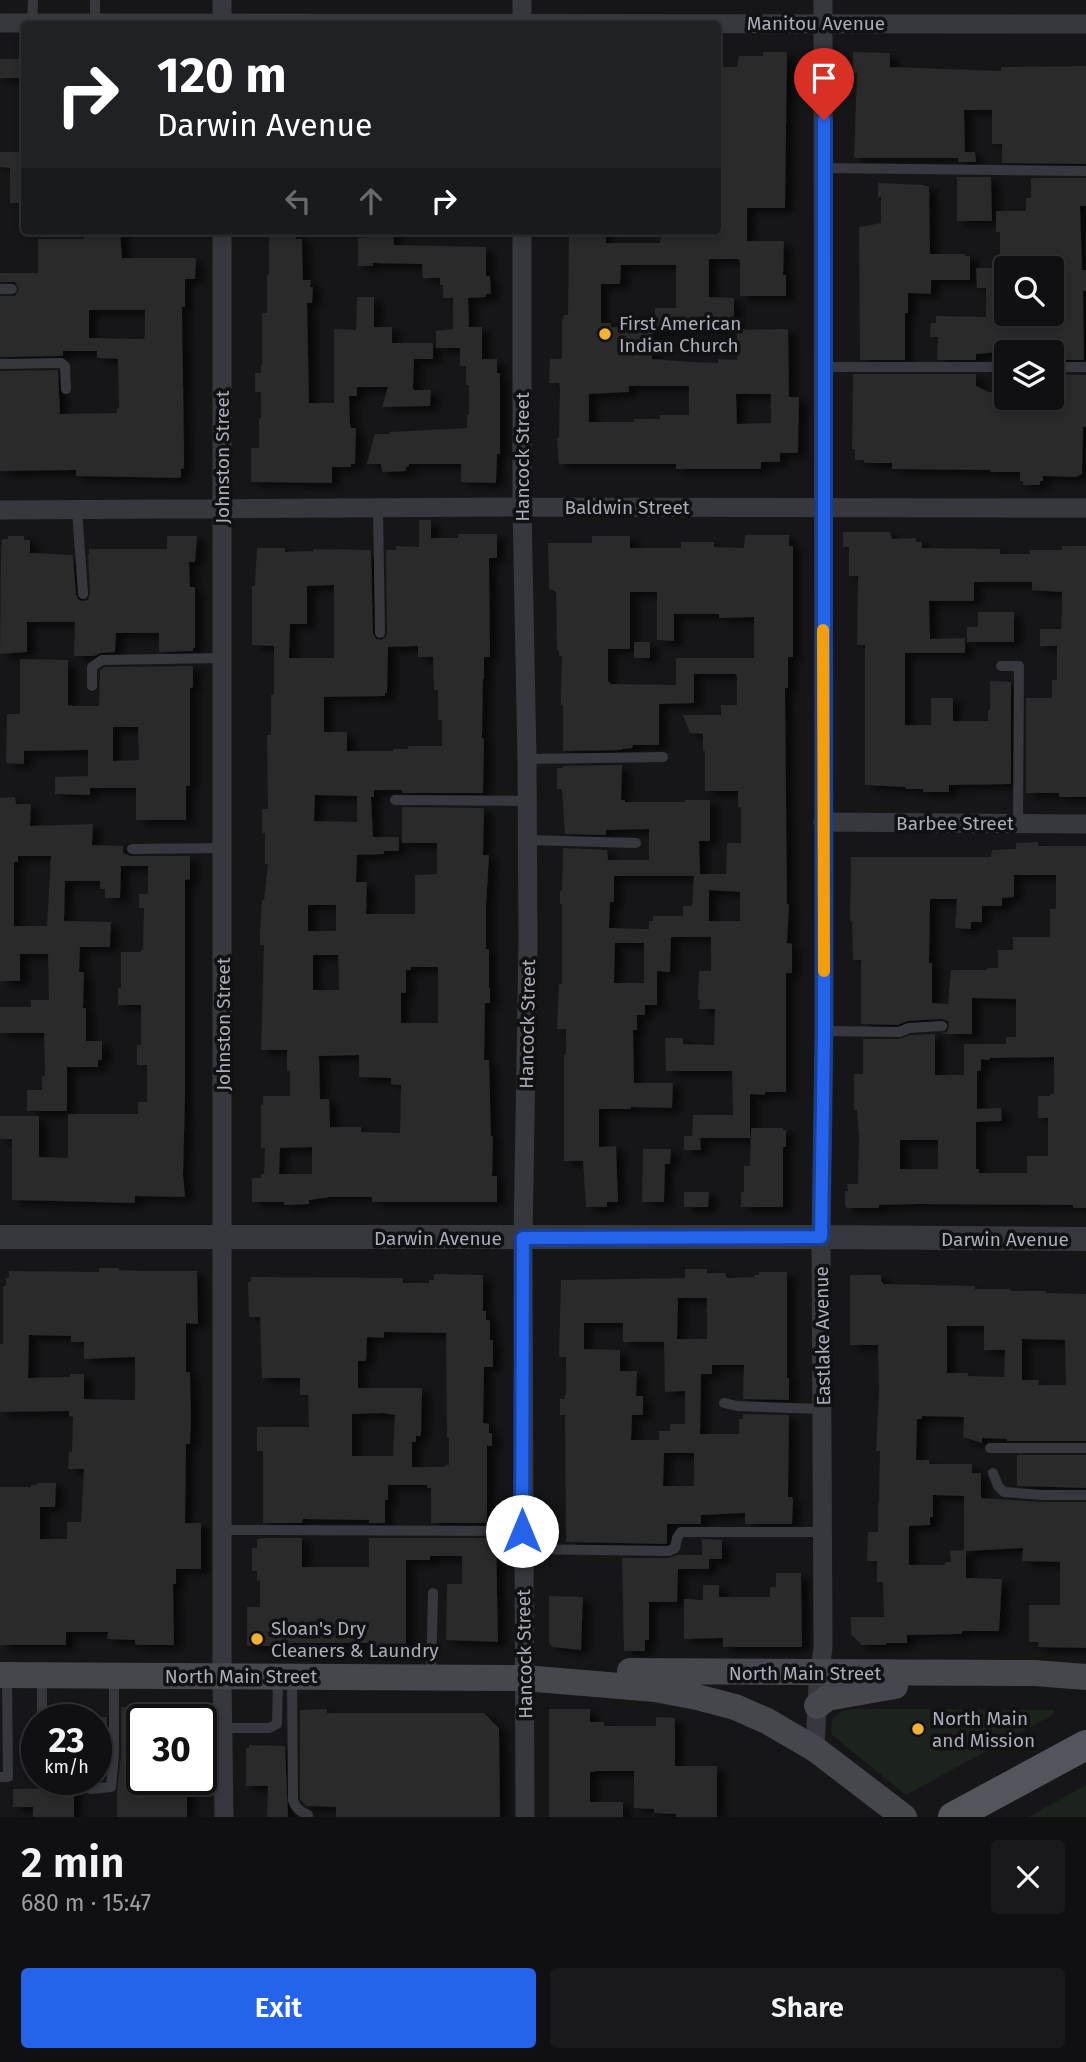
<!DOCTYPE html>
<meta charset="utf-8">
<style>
:root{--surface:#101012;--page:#19191b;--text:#f1f3f6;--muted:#9c9d9f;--line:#303032;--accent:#2563eb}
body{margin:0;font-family:"Fira Sans",sans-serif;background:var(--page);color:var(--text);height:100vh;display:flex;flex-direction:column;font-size:26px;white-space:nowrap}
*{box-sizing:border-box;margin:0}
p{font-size:23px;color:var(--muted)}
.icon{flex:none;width:38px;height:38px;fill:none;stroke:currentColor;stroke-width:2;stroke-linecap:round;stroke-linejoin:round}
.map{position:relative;height:1817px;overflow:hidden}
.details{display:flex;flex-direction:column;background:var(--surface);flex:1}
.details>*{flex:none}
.guide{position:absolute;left:21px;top:21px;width:700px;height:214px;border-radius:7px;box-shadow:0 4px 10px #0003,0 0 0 2px var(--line);background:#202124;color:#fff;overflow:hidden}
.tools{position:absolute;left:994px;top:256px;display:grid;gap:14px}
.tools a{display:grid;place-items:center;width:70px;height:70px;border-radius:7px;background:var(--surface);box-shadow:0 4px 10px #0003,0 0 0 2px var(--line);font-size:35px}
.speed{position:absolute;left:21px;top:1704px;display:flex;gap:14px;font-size:35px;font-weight:700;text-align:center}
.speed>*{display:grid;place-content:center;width:91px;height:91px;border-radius:50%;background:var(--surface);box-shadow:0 4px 10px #0003,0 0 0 2px var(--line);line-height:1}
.speed small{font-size:18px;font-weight:400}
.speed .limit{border:4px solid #111;border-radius:10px;background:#fff;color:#111}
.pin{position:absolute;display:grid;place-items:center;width:60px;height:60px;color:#fff;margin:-72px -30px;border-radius:50% 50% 50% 0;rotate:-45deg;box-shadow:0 0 7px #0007}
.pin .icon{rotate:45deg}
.me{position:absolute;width:77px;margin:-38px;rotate:0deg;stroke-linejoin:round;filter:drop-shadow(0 0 5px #0008)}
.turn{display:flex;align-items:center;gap:24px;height:147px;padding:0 21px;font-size:32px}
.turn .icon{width:91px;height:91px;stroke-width:2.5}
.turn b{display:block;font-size:49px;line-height:60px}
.lanes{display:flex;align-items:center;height:66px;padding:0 21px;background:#0003;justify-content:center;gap:35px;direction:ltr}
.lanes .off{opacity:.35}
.round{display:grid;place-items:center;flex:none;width:74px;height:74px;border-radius:7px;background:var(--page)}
.headline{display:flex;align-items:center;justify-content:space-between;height:119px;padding:0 21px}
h1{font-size:42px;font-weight:600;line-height:52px}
.primary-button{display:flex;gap:14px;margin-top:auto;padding:14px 21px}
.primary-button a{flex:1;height:80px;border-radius:7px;background:var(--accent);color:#fff;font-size:28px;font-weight:600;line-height:80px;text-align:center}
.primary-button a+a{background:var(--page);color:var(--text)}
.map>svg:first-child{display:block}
.green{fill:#1c231d}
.building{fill:#29292c;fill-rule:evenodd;filter:url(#shadow)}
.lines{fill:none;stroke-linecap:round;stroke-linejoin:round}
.service{stroke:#37383d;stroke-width:10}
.minor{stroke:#37383d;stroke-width:19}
.tertiary{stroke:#37383d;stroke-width:24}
.secondary{stroke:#45474d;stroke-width:26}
.primary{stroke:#53555c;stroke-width:30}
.route-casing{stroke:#184099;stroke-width:18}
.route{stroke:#2563eb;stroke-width:12}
.slow{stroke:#f59e0b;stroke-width:12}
.poi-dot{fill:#f2b134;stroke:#111113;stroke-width:2.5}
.labels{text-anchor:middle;stroke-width:7;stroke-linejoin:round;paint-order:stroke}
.street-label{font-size:19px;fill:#a8adb8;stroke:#111113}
.poi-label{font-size:19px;fill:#a8adb8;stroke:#111113;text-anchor:start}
</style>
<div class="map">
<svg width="1086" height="1817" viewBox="0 0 1086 1817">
<defs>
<filter id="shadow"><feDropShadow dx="8" dy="4.5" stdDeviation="3.5" flood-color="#0009"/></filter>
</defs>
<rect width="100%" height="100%" fill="#161618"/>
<!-- green -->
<path class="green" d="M852 1709H873L1054 1710V1714L906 1795 832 1735 831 1727 833 1718 842 1711Z
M1086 1785V1817H1028Z"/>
<!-- building -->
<path class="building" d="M763 52H787L785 208H747V241H784L783 275H786V296H740V261L738 259H709V297L734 298V328H671V332H655V308H676V265H621L620 284H601V323H611V327L653 328 652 359 690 362 718 363V359L737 360V330L788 329 789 397H799L798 453H780V462H761V469H676V464H559L557 438H559L560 388 559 383H549L550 359H562V322L564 315H568L569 231H606V243H660L661 236 684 237 685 231H718V150H719L720 110H719L718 67H737L739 56H763ZM629 386H689V415H660V419H634V422H589V394L629 392ZM736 394H771V423L737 424Z
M853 52 890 53V67L1001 71V67L1086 66V164L1002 163V144H992V110H964L965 152H975L976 162H958V158H854L857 73H853Z
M0 59H24V78H0Z
M0 152H24V203H10V168L0 167Z
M957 177H991L992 221H957Z
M1031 178H1086V206H1080L1082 270H1086V291H1083L1084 360H1052V352H1002L976 354V360H937L938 337H930L931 323H936V316L986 317V288H977L976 268H1006V313H1052V267L1000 266V232H996V211H1026V198H1031Z
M878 183 925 185V186H929L930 254H965V256H970V280H931V294L908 293V313H905V360H860L859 227 881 223V197H878Z
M84 231H120L122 258H195L196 260 195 279H185V307H182L184 454V468L181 469V478L76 476V470L0 471V371L58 370 60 414 117 413V408H119L118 359 97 358V351H63V356L0 357V296H15L19 290 15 282H0V273H38V239H84ZM89 310H145V334L144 339 89 338Z
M269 231H296V239H302L303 280H311L310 287H313L312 303H307L309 403H334V329L356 330 357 297H374V327H392V343H433V359H414L413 388 414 390H431L430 406 382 407 388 387H357V396H349L350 424 351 428H356L355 464H351V467H332V483L251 482V448H259V418H261V392H255V373H261V366H262V313H267V275H269Z
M377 231H393L394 245 486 247V276H490L491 294H486V297L468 298 469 327H482V359H497V373H500V454H497L496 483 461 482V464H409V466L406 467V471L382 472 381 464H367L375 434H390V432L467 428V415H469V385H466V366H460V348H436V331L453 329V298H443V285H440V278H423L422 264 373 263V266H358V238L377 237Z
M853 374H976V386L989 392H1006V397H1016V408H1046V406H1049V397H1052V374L1086 375V427H1083L1082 474 1076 477 1043 476V481H1040V485H1023V481H1020V472H990V470L892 469V463H864V460H855V449H852Z
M419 520H431V538H458V534H497V558H489L490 657H484V679H483L482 738H484L483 793H402V790H374V797H371L373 837H399V851H384V854L357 855 356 882H367L366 914H415V875L437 874V843H402V807L484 808 483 855H489L486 906V949H489V988H490V1003H485L484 1060H489L491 1136H493L492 1176H497V1202H372V1197H330L309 1200V1204L284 1205V1202H252V1178H261V1174H264L265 1148H261V1105H263V1096H290V1071H287V1050H261L264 945H260V932L262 900H264L268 864H265V833H262V809H268L267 735H271V695H274V646L252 645V586H255L257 548H285V552L313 551V549L371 550 373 633 376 639 381 640 386 637 387 633 386 550H396V546L419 547ZM334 585V658H289L290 624H307V586ZM418 646V657H433L434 690H438V720H442V746H408V749H393V751H347V732H324V697L385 696V693H387L388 647ZM315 795 357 796V822L314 821ZM308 905H336V931H308ZM313 955H338L339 990H313ZM411 967H438V1023H401V993H406V970H411ZM359 1055V1077L391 1078V1084L401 1085 400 1133 361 1132V1127H330L329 1099H320L319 1056ZM312 1147V1174H279L280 1148Z
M843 532H890L892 539 916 538V542H922V548L1000 549V554H1030V550H1062V546H1086V797H1059V793H1026V698H1052V680H1057V646H1040V629H1061L1062 612V592L1032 590V582H974V601H929L930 639 965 638V653H905V725H931V698H953V721H988V710H990V681L1011 682V784L949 785V792H923V789H906V787L865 785V645H857L858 576H849V547H843Z
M745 535H789V546H793V657H788V688H785L787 904H789L787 943 792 944V973H786V1092H765V1095L750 1094V1138H700L701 1150H684V1136H692L693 1115H733L732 1071H666L665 1038H683V1044L714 1045 715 1009H699L700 1000H698L699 971H711V937H671L670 972 657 971V1005H645V1015H637V1030H633L634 1083H673L672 1108 631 1107V1109H599V1147L616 1146 618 1202H607V1207H586L583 1161H564V1055H566V1029H557L559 984H562V904H560V891H562L563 848 607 850 608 860H649V829L606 830V835L565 834 562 789H557V768H563V766L622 765 621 800H625V802H685V800H710V841H699L700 874H726L727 843H741V807H738V791H705V751H703V734L690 733 683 715H721V705H737V676L735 674H694V703L659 704V745H633L632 748 622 749V750L563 751V705H561V693L562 656H559V650H557L556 592 549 589 548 543H592V536H630V548H681V542H714V547L744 548ZM630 592H657V640L674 641V614H719V618L754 617V658H676V685L610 684V682H608V649H630ZM614 876H694L692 906H683V916H653V921H649V929L609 928 610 902H614ZM709 890 740 892V921H709ZM615 943H644V983H614Z
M8 536H24V540H30V553L73 555 76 595 79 600 83 601 88 600 90 594 88 554H89V549H167V536H197L195 562H189L190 587H195V648H193V651L159 652V633H116L115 652 101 653 94 656H74L75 622H27V652L0 654 1 552 2 539H8Z
M978 612H1014V642H967V627H978Z
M634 642H650V658H634Z
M20 659 68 660V705L73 706H99L100 671 104 667 193 666V687L190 688V786H186V820H136V788H90V795L55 794V777L88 776V750L24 751V764L6 763 7 714H20ZM113 727H138L139 760 113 761Z
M15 797 16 804H31L30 826 93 824 92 845 123 846V853L131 856H190V879L185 880V1097L183 1175 185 1197 135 1196V1203L12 1200V1139H0V1116H39V1157L68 1158V1114H138V1102H147V1065H137V1045H141V1005H118V988H121V952H141V950H143L144 908H139V894H148V866H121L120 898H105V889H100V881H65L64 921 111 922 110 947H80L79 972H84L83 1008H86V1041H102V1060H98V1067H67V1111H27V1090H42V1076H45L44 1033H0V1007H31V1000H49L48 954H20V981H0V798ZM18 856H51L47 926H14V862H18Z
M1038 842V846H1086V1208H1073V1205L917 1204 879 1205V1208H847L845 1206V1191H848L847 1184H858L859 1136 857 1110H854V1074H863V1039H899L911 1035 935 1034V1075H964V1044H1006V1037H1016V999L972 998V1034H940L947 1032 949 1026 948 1021 942 1019 908 1021 898 1025 861 1024V960H853L852 921H850L851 857H991L992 850 1016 849V843ZM1014 875H1056V909H1050V937H1013V950H998V968H987V970H951L948 1004 932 1003V963H929L930 899H957L955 928 971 929V922H982V906H1002V898L1014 897ZM1054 1057V1094H1050V1096H1038V1118H1048V1156H1027V1173H979V1169H976V1122L1002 1121 1001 1108 977 1109V1071H981V1059L990 1060V1058ZM900 1140H938V1169H900Z
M751 1128H783V1130H786V1147H783V1207H741V1192H744V1166H750Z
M643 1149H671L670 1164H665L664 1202H642Z
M684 1192H709L708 1207H684Z
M99 1268H119V1270L146 1271H197L198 1324 186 1323V1372H190L191 1418 190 1444H186L185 1523H201V1569H176V1584H173L174 1645H137L135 1644V1640L107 1639 108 1632H66V1645H0V1487H31V1485H37V1483H56L55 1507H40V1539H67V1522H81L84 1469H68L69 1452H72L73 1417 69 1416V1411L0 1412V1344H3V1286H6V1278H9V1271L99 1272ZM29 1335 71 1336V1342H84V1359L135 1357V1400L84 1399V1374H70V1377L28 1378Z
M685 1269H707V1273H725L727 1278 754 1277V1275H759V1272H787V1378H789V1400L743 1399 744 1365H712V1374H701L700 1434H739V1419H743V1414L789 1415 788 1497H792L793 1500 792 1524H745V1513L701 1515V1524H667V1544L566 1542 565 1415H560V1399H564L566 1393V1357H559L561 1280 685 1278ZM678 1298H707V1339H677ZM584 1323H623V1342H664L665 1392 685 1391V1424H670V1431H659V1440H631L632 1415H643V1396H636L637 1371H620V1350L584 1349ZM664 1453H694V1486H663Z
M434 1274 483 1275V1311H486V1320H489L490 1322V1340H493V1367H484L483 1423 489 1424V1433H492V1446H487V1523H431V1488H427V1485H388V1500H385V1523H369V1520L303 1519 302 1523H263V1451H257V1427H309L308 1395H300V1378H262L260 1317H249L248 1282H251V1277L403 1278V1283H429V1280H434ZM384 1332 446 1333 447 1438H449V1465H445V1467H412V1442H416V1436H421L422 1388H358V1361H366L367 1337 384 1338ZM383 1413 395 1415 393 1456H352V1414Z
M850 1275H881V1282H883V1284L975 1286V1289H1011V1291H1046V1293L1086 1294V1441H1007V1439L982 1438V1443L963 1437 964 1417 922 1416V1419H917L916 1460H929V1464H972V1473H981V1498L1043 1502H1086V1648L1038 1647V1642H1029V1605H1060V1562L1022 1561 1023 1548 966 1551V1578L1002 1579 999 1631H962V1634L907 1635V1643H886V1645H862L851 1634V1617H884L883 1582H877V1561H867L868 1532H878V1503H879L880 1451H876L879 1393 878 1345H850ZM947 1326H984V1350H1005L1004 1377 968 1376V1373H947ZM1022 1339 1065 1340 1066 1385H1038L1039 1380H1022ZM933 1495 964 1496V1550L950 1551 951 1562H945V1565H909V1526L930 1525V1517H933Z
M1017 1455H1086V1488L1017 1486Z
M263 1538H302V1567H369V1538H487V1540H496L498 1642 446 1640 447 1584H462V1556H430V1560H406V1646H392V1650H368V1643H290V1646H247V1607H260V1580L257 1581V1571H252V1548H257V1539Z
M702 1539 722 1540V1559H709V1569H678L677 1602H649V1640H645V1651H624L622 1558H669L678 1555H702Z
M776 1573H801L802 1647H723V1638L684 1639V1599L703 1600V1585H719V1597H770V1587H776Z
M549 1596 583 1597 581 1650 553 1647 549 1643Z
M121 1707H188V1720H142V1780H187V1817H117V1791L121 1756Z
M327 1709V1713H484L499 1728 500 1817H336V1807L306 1806 300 1799V1710Z
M549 1709H590V1722H604V1726H656V1717L675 1718V1766H717V1817H676V1814L654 1813V1809L634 1808V1771H597L590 1772V1802H623V1817H549Z
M96 1717H107L106 1758H97Z
M249 1745 285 1746 288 1817H267L268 1786H246V1748H249Z
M74 1788V1817H33V1807H13V1789Z"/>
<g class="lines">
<!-- service -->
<path class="service" d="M32 23 33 0
M95 23V0
M824 168 1086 171
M140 231H215
M0 289H12
M0 364 61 363 65 366 66 389
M824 367H1006
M1052 367H1086
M378 507 380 633
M77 509 83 594
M1001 666H1019L1018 823
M92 686V667L102 660 223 658
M527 759 663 757
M395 800 528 801
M528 840 636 843
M132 849 223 848
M824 1031 899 1032 909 1028 942 1026
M724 1403 737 1406 822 1409
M990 1448H1086
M993 1473 998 1486 1004 1492 1043 1495H1086
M222 1530 522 1531
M522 1549 669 1551 675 1548 677 1538 681 1532H823
M292 1677 293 1800C295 1808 300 1812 308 1815
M431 1677 433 1593
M42 1720V1676
M223 1728H269L277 1724 278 1678
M0 1777H8L7 1676
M90 1789 111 1787 114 1755V1676"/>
<!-- minor -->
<path class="minor" d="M522 0V24
M0 23 1086 24
M222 24V0
M222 231V1676L224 1817
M522 231V507L527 759 528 943 523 1238 525 1817
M0 510 522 507 1086 508
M823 822 1086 824
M815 1749 818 1684 823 1647 821 1237 824 1031 823 0"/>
<!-- tertiary -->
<path class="tertiary" d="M0 1237H821L1086 1239"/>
<!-- secondary -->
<path class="secondary" d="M630 1671 1035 1673 1086 1677
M0 1675 524 1678 655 1689 697 1697 735 1707 767 1721 815 1749 904 1817
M817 1706 827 1698 895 1686"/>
<!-- primary -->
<path class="primary" d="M953 1817 1086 1745"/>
</g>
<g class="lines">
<!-- route casing -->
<g class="route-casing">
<path id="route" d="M522 1531 523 1238 821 1237 824 1031V120"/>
</g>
<!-- route -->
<use href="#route" class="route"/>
<!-- slow -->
<path class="slow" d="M823 630 824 971"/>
</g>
<!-- markers -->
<g class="poi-dot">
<circle cx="605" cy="334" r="7"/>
<circle cx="257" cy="1639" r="7"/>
<circle cx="918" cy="1729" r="7"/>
</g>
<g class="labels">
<!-- street labels -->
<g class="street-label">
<text x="816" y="30">Manitou Avenue</text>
<text transform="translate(222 457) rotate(-90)" y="7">Johnston Street</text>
<text transform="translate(522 457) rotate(-90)" y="7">Hancock Street</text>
<text x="627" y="514">Baldwin Street</text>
<text x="955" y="830">Barbee Street</text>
<text transform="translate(223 1024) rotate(-90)" y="7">Johnston Street</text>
<text transform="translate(527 1024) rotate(-89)" y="7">Hancock Street</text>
<text x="438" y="1245">Darwin Avenue</text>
<text x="1005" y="1246">Darwin Avenue</text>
<text transform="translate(822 1336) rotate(-91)" y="7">Eastlake Avenue</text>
<text transform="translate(524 1654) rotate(-91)" y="7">Hancock Street</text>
<text x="805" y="1680">North Main Street</text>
<text x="241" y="1683">North Main Street</text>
</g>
<!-- poi labels -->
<g class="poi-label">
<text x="619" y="330">First American<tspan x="619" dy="22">Indian Church</tspan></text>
<text x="271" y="1635">Sloan's Dry<tspan x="271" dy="22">Cleaners &amp; Laundry</tspan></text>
<text x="932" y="1725">North Main<tspan x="932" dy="22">and Mission</tspan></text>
</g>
</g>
</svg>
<div class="tools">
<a><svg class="icon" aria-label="search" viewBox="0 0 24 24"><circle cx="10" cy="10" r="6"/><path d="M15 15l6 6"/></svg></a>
<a><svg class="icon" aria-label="layers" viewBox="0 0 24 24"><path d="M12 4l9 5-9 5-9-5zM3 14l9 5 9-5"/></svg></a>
</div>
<div class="speed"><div>23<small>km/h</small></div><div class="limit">30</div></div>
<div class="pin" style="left:824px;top:120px;background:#d93025"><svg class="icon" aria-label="arrive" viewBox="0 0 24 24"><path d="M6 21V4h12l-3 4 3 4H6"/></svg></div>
<svg class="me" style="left:522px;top:1531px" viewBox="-20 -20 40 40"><circle r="19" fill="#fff"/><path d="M0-13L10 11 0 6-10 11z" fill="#2563eb"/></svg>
<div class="guide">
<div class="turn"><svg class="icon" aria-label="right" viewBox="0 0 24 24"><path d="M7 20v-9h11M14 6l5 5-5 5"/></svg><div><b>120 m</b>Darwin Avenue</div></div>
<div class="lanes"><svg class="icon off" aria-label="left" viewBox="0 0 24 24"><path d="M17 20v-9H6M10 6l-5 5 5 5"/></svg><svg class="icon off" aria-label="ahead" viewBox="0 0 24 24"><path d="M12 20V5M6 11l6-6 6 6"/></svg><svg class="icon" aria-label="right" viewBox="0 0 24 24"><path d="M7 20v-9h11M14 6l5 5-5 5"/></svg></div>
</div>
</div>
<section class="details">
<div class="headline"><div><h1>2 min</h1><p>680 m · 15:47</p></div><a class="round"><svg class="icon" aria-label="close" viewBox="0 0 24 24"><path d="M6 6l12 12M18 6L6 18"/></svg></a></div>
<div class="primary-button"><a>Exit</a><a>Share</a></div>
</section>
